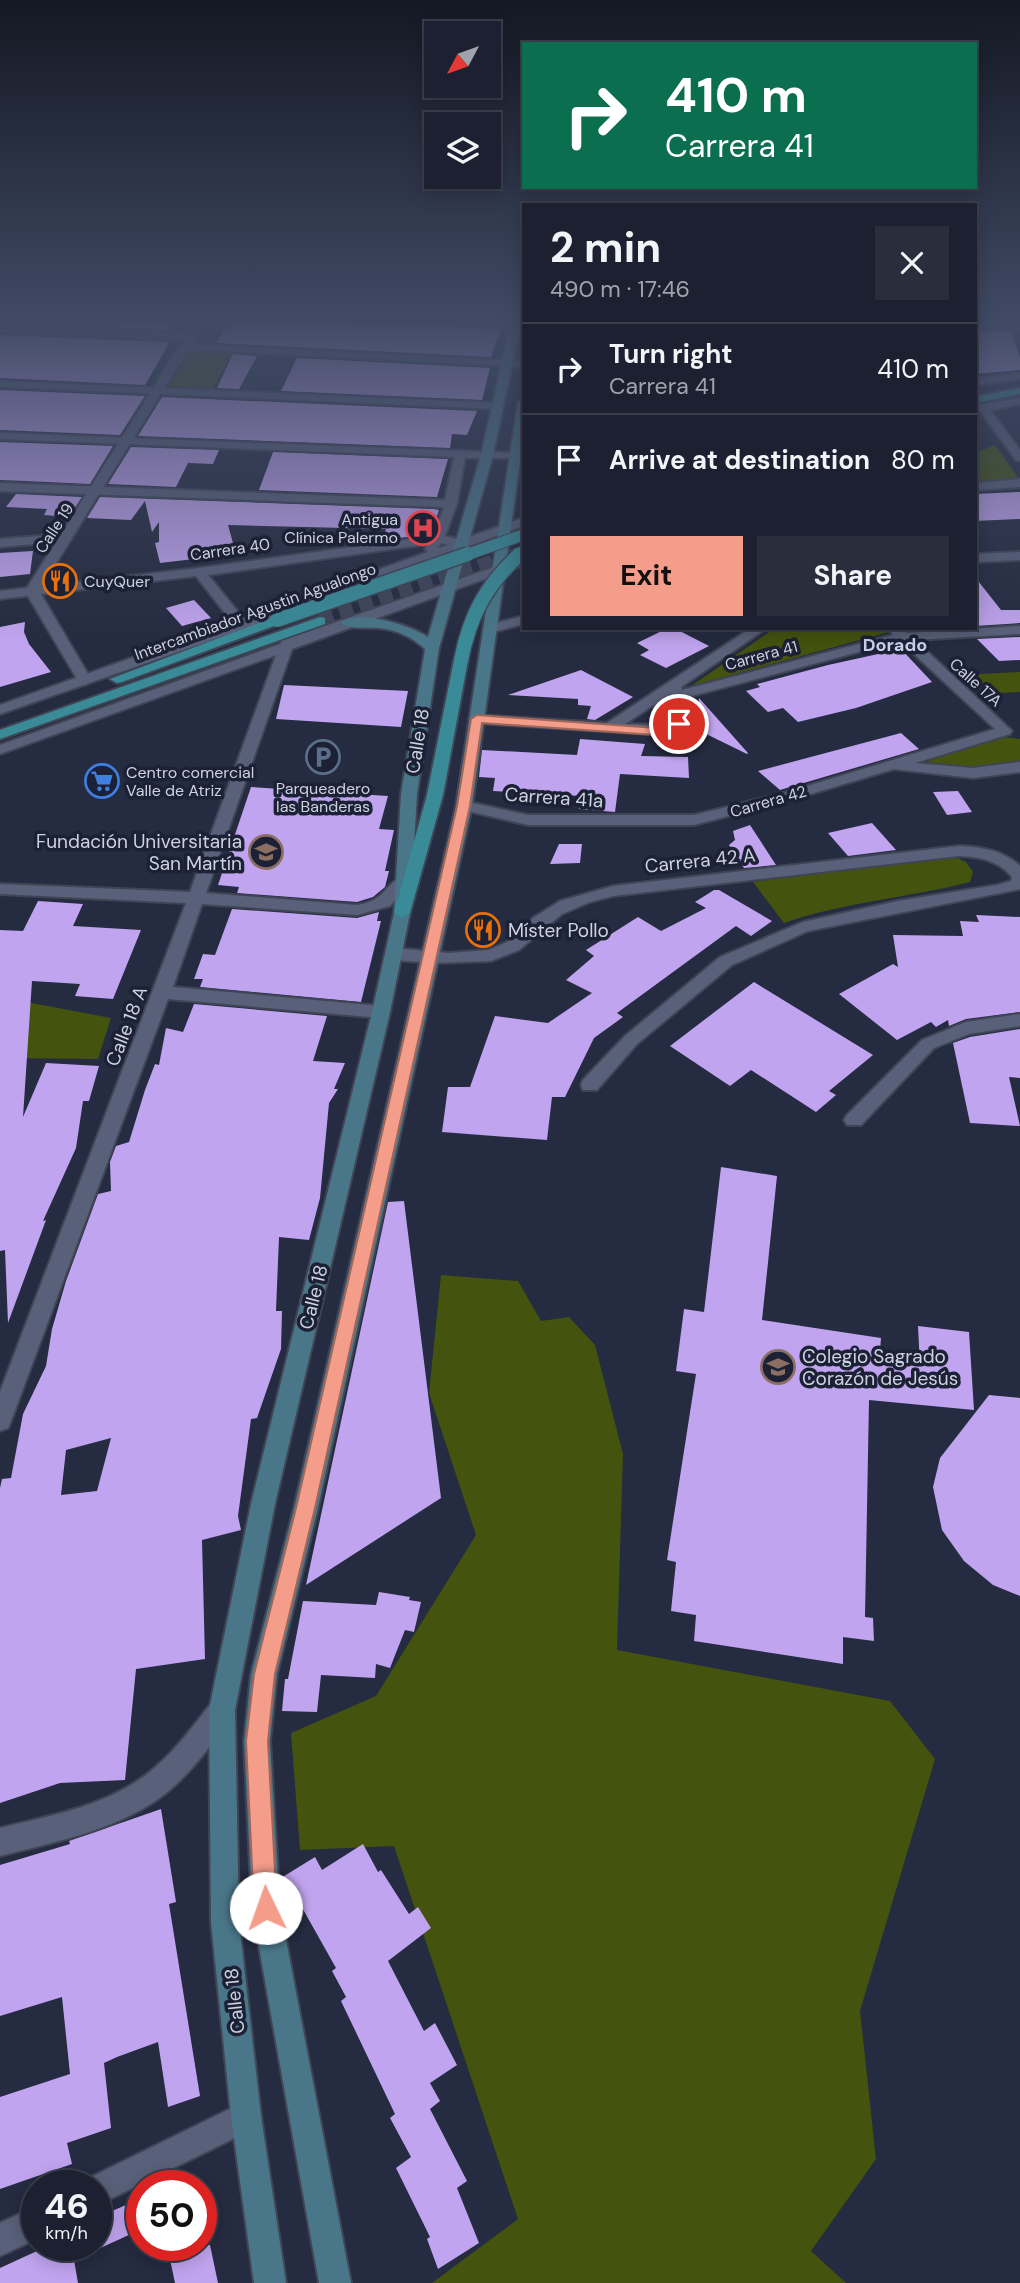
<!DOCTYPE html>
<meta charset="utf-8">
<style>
:root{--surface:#1c2030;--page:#292d3c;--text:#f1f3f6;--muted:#a0a3ab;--line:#3a3e4c;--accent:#f49d8b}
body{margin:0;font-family:"DM Sans",sans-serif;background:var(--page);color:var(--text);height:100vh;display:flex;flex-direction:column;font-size:26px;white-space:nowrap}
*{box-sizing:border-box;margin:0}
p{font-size:23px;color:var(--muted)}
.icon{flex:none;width:38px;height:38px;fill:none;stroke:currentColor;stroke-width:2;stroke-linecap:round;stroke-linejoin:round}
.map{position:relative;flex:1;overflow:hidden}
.details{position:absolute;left:522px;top:203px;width:455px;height:427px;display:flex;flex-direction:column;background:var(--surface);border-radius:0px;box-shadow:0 4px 18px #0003,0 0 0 2px var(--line)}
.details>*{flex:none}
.hud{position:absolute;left:522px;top:42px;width:455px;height:147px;border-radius:0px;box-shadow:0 4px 18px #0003,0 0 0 2px var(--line);background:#0b6e4f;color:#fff;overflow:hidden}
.needle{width:46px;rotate:229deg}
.tools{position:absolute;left:424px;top:21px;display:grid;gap:14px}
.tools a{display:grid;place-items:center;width:77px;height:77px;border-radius:0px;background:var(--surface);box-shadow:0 4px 18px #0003,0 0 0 2px var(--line);font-size:35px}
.speed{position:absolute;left:21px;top:2170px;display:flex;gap:14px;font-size:35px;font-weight:700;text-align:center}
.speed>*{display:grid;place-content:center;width:91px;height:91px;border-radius:50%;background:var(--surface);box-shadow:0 4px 18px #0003,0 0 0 2px var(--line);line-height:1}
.speed small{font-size:18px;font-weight:400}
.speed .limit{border:10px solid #d22;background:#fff;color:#111}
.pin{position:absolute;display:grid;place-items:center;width:60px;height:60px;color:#fff;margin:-30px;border:4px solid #fff;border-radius:50%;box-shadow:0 2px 7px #0007}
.me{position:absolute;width:77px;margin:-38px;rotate:357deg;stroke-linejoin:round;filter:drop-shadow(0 0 5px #0008)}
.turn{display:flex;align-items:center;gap:24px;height:147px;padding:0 28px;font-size:32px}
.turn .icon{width:91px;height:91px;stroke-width:2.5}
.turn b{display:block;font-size:49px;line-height:60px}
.round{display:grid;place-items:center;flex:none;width:74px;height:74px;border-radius:0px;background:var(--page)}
.summary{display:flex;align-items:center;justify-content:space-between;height:119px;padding:0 28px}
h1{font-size:42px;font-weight:700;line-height:52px}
.button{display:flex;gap:14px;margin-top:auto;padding:14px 28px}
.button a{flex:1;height:80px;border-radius:0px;background:var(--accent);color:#111;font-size:28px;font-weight:700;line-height:80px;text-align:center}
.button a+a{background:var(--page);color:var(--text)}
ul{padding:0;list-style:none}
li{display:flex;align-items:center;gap:21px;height:91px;padding:0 28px;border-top:2px solid var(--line)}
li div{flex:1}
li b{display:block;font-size:26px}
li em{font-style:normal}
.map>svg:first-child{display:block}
.green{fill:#44530e}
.building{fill:#c1a4ef;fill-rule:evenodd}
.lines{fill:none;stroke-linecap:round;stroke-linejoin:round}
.primary-tunnel-far1{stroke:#3e4458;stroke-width:11;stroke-dasharray:11 5;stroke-linecap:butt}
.primary-tunnel{stroke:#3e4458;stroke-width:14;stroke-dasharray:14 7;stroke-linecap:butt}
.minor-casing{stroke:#404556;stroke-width:4}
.tertiary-casing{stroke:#404556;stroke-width:4}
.secondary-casing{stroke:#404556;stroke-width:4}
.primary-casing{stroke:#404556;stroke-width:4}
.minor{fill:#596079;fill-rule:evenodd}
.tertiary{fill:#596079;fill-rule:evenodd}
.secondary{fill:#497688;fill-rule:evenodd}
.primary{fill:#398c97;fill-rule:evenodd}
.primary-bridge-far1-casing{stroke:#404556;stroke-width:13;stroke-linecap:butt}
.primary-bridge-casing{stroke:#404556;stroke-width:17;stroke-linecap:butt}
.primary-bridge-far1{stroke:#398c97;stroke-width:11}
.primary-bridge{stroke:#398c97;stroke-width:14}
.route{fill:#f49d8b;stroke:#9f665a;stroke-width:2}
.labels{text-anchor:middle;stroke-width:7;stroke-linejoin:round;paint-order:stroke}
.far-poi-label{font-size:16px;fill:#cdd2e0;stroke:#1c2136;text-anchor:start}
.far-street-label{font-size:16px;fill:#cdd2e0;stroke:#1c2136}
.far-neighbourhood-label{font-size:18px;font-weight:bold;fill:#cbd3ef;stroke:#1c2136}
.street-label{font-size:19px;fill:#cdd2e0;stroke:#1c2136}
.poi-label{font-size:19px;fill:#cdd2e0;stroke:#1c2136;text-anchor:start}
</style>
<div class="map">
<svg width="1020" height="2283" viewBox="0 0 1020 2283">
<rect width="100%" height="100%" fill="#252b40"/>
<!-- green -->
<path class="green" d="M191 350 233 352 213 388 169 386Z
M995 445 1020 480 975 483V453Z
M775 628H886L889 632 691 686Z
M1020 672V692L984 694 962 675Z
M1004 737 1020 739V762L978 769 924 766 932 758Z
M953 856 966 862 973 872 970 882C908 898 844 902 784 923L753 882Z
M0 997 111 1018 98 1059 0 1058Z
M441 1275 518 1281 541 1321 569 1317 595 1345 623 1454 617 1650 890 1701 935 1759 860 2011 876 2159 811 2251 846 2283H432L518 2219 394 1846 300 1850 291 1733 376 1696 476 1535 429 1393Z"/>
<!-- building -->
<path class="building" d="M0 322H170L169 330Z
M229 322 436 324 500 330 491 357 217 343Z
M975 331H1011L1020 357V370L975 374Z
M0 335 168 342 167 347 145 385 0 378Z
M233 354 257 356 239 389 217 388Z
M297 358 490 368 482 400 281 391Z
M0 390 145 396 120 435 0 430Z
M162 397 477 411 467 435 452 434 450 448 138 436Z
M0 442 113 446 90 484 25 481 0 480Z
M131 447 219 450 213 464 188 463 176 487 108 484Z
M273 452 448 459 437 497 259 490Z
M1020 492V519L975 521V494Z
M16 494 82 497 69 517 44 515 47 509 6 507Z
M100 497 434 509 439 510 431 534 382 540 386 529 228 525 236 554 160 563 155 543 159 542V522L152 532 145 501 131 520 87 518Z
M33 551 30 574 0 577V553Z
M975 577 1001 610H1020V623L975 626Z
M194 600 211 618 182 626 166 608Z
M25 622 24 632 29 644 51 672 0 687V627Z
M668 628H674L709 646 666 668 640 655 649 650 637 643Z
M1020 637V660L999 661 977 639Z
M901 649 932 682 856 708 798 722 783 708 768 712 746 691 760 687 757 684 828 665Z
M581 670 633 697 595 720 587 719 591 706 578 705V699L508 695Z
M284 685 408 691 401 727 276 719Z
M699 698 748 753 747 754 696 729Z
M901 733 919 749 780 790 758 771Z
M580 739 645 744 641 756 688 757 689 778 620 774 615 812 579 809 580 796 493 791 495 778 479 777 482 750 577 755Z
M251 787 388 796 379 829 394 830 385 871H389L385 887 373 897 357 902 237 893 239 887 218 885Z
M958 791 972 812 947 815 933 792Z
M872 823 896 850 848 856 828 833Z
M750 825 776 865 744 868 729 845 735 840 733 831Z
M559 844H582L580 863 550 864Z
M714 890H719L772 921 751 936 736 926 617 1013 623 1017 594 1038 565 1097H552L547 1140 442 1132 448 1087H470L495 1016 548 1023 592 993 566 980 594 956 586 950 638 917 661 931 706 908 695 902Z
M38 901 83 904 73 926 141 930 113 999 75 996 80 984 32 981 23 1117 46 1063 99 1066 89 1101H83L76 1148 43 1221 46 1220 8 1323 5 1250 0 1251V930L23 931Z
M232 909 357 918 379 912 377 921H381L361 1002 200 987 203 979H194L203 954 215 955Z
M976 915 1020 917V1012L966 1019 949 1026 948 1020 936 1027 931 1022 897 1040 839 994 893 964 898 967 893 935 963 936 960 921 979 922Z
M754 982 873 1055 829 1091 836 1095 816 1112 751 1070 730 1086 670 1046Z
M194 1004 327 1016 313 1061 345 1063 334 1089H338L329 1103 320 1198 309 1240 279 1237 276 1311H282L281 1349 257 1418 251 1419 238 1516 241 1530 202 1540 205 1659 136 1669 125 1780 60 1783 0 1803V1488L2 1479 11 1478 23 1414 46 1366 52 1329 66 1281 98 1194 111 1191 110 1162 116 1146 129 1142 145 1090 155 1064 159 1065 166 1028 183 1032ZM111 1438 97 1491 61 1495 66 1450Z
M1020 1029V1078L1009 1077 1020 1126 970 1123 953 1043 970 1037Z
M721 1167 777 1176 762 1320 881 1338 879 1364 920 1366 918 1326 969 1332 974 1410 869 1400 865 1617 873 1618 874 1641 843 1637V1664L694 1641 696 1615 671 1611 676 1562 667 1560 696 1374 676 1371 684 1309 704 1312Z
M404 1201 441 1498 306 1585 388 1202Z
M989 1395 1020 1398V1596L993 1585 964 1561 942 1530 933 1487 940 1458Z
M379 1592 410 1597 409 1600 421 1602 414 1632 405 1630 390 1668 376 1664 375 1678 321 1675 317 1712 282 1711 285 1679H288L303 1601 376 1605Z
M161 1809 176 1902 169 1904 200 2096 168 2107 158 2042 117 2057 104 2063 111 2128 67 2143 72 2164 0 2189V2097L70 2074 62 1997 0 2016V1865L70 1844 69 1841Z
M363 1844 378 1872 381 1870 409 1914 418 1907 431 1928 388 1961 424 2031 435 2023 457 2065 430 2083 440 2101 430 2109 467 2181 457 2188 479 2243 438 2269 427 2239 430 2237 396 2168 411 2157 390 2118 395 2114 341 2001 346 1997 332 1971 336 1968 300 1904 290 1911 282 1893 281 1878 315 1857 322 1870Z
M142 2198V2229L74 2260 78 2283H0V2268L50 2245H96V2218Z
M167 2245H210L218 2283H175Z"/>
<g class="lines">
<!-- primary-tunnel-far1 -->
<path class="primary-tunnel-far1" d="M510 556 518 553"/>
<!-- primary-tunnel -->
<path class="primary-tunnel" d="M320 621 515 554"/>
<!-- minor casing -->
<g class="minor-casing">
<path id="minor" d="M456 322H523V328L461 325Z
M975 322 1020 323V329L975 328Z
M0 326 193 334 198 337 193 340 0 332Z
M186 344 523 361V367L182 349 181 347Z
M1020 373V379L975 385V379Z
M0 381 498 403 503 406 498 409 0 387Z
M1020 398V404L990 410 1020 450V461L1016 460 980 411 975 412V406L978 405Z
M0 433 515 453 519 454V458H465L457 503 445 536 461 540 523 518V526L247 628 0 714V705L232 622 196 576 0 599V591L199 568 433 536 444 507 0 491V483L445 500 454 457 0 439ZM441 543 448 545 438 548ZM428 544 425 549 428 552 243 618 208 575Z
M1020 479V487L975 490V483Z
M66 534 72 538 70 541 0 547V539Z
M1020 552V560L975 562V554Z
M523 557V565L292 649 206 893 357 905C387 901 385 882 404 876L412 881 390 906 357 915 202 904 173 987 381 1006 390 1012 381 1018 168 999 11 1421 8 1428 0 1431V1392L186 903 0 894V884L190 892 276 655 0 754V745L280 644 282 641Z
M523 616V624L490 633 483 629 485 626Z
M1020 626V634L915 640 1012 731 1010 734 915 763 973 768 1020 762V772L973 778 894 769 794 799 694 825H528L459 809 456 806 464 801 528 815H694L784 793 995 729 900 641 684 698 688 719 681 731 666 735 476 723 469 719 476 715 607 723 751 628H767L681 687 682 690 893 635 891 632 897 628 907 633ZM670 701 674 719 670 725 625 724 652 706Z
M959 846C981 847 1003 850 1020 866V889L808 931 732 965 637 1044 597 1090H583L581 1085 583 1080 625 1036 720 957 803 922 898 901 997 885 1011 881 1012 877C998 860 980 857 959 856L613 896 590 902 562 914 519 950 491 961 434 963 394 960 385 954 394 948 449 953 489 950 507 942 533 918 560 901 613 886Z
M1020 1014V1026L969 1034 934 1048 861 1125H847L844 1120 847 1115 922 1040 966 1022Z
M222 1697 231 1701 235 1710 231 1719C212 1743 194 1769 171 1789 124 1829 58 1841 0 1856V1828C56 1814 116 1805 160 1763 180 1745 196 1722 213 1701Z
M246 2101 257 2105 261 2116 257 2127 96 2206V2186H83L85 2180Z
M37 2206V2239L0 2256V2223Z"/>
</g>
<!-- tertiary casing -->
<g class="tertiary-casing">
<path id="tertiary" d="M195 322H205L39 591 92 681 85 685 80 684 25 591Z"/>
</g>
<!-- secondary casing -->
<g class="secondary-casing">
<path id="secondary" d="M511 322H521L493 455 439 648 417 794 410 913 390 1012 275 1504 235 1710 239 1922 261 2116 286 2283H254L231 2116 211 1922 209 1710 251 1504 372 1012 394 913 401 794 425 649C412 637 397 630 379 628 368 627 350 630 341 623 359 608 411 626 428 637L481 455Z
M523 400V440L472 806 318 1508 277 1674 270 1741 280 1908 351 2283H319L252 1908 244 1741 251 1674 294 1508 456 806 518 403Z"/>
</g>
<!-- primary casing -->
<g class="primary-casing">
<path id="primary" d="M1020 388V394L975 403V397Z
M277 616 284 620 282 623 122 682 117 683 110 679Z
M320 617 325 618V624L0 739V730Z
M461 656 468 660 443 795 410 913 402 918 394 913 427 795 454 660Z"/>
</g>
<!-- minor -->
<use href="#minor" class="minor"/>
<!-- tertiary -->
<use href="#tertiary" class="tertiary"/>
<!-- secondary -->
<use href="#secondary" class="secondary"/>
<!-- primary -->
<use href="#primary" class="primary"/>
<!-- primary-bridge-far1 casing -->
<g class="primary-bridge-far1-casing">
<path id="primary-bridge-far1" d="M463 556 523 535
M518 556 523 551"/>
</g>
<!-- primary-bridge casing -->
<g class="primary-bridge-casing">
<path id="primary-bridge" d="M277 620 468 554
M461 660C470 615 486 585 520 554"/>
</g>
<!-- primary-bridge-far1 -->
<use href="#primary-bridge-far1" class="primary-bridge-far1"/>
<!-- primary-bridge -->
<use href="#primary-bridge" class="primary-bridge"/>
</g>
<!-- sky -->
<linearGradient id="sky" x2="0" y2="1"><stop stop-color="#141823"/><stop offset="0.5" stop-color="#404a64"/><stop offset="1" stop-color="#404a64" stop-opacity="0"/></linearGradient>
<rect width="1020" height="642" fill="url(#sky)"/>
<!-- route -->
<path class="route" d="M477 715 656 728 679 721 685 724 670 734 656 735 482 723 470 806 315 1508 275 1674 268 1741 277 1908 274 1917 266 1920 257 1917 254 1908 246 1741 254 1674 296 1508 457 806 471 719Z"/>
<!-- icons -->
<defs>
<g id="hospital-ring" transform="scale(1.75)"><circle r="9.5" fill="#1c2136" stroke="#e0444e" stroke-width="1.5"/><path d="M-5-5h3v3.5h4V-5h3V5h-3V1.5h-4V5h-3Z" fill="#e0444e"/></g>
<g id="restaurant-ring" transform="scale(1.75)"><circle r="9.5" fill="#1c2136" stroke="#e8710a" stroke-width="1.5"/><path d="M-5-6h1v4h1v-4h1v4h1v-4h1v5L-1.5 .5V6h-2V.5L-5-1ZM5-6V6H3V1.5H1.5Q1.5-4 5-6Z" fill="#e8710a"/></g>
<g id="parking-ring" transform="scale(1.75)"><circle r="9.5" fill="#1c2136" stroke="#5c6f8a" stroke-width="1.5"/><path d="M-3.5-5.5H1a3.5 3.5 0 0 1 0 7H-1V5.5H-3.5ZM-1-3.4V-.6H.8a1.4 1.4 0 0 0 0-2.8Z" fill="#5c6f8a"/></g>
<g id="supermarket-ring" transform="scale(1.75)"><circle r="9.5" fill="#1c2136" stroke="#3f7fe0" stroke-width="1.5"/><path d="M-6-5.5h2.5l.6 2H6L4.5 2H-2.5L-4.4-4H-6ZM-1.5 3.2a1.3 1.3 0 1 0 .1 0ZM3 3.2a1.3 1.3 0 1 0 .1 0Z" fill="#3f7fe0"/></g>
<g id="university-ring" transform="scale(1.75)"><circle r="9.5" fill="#1c2136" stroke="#8d6e63" stroke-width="1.5"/><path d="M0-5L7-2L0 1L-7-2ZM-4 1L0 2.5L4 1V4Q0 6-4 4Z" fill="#8d6e63"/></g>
<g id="school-ring" transform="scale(1.75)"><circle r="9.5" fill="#1c2136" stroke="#8d6e63" stroke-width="1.5"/><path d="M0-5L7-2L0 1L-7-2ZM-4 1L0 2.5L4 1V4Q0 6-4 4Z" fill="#8d6e63"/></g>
</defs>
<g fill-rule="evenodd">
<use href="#hospital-ring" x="423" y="528"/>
<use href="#restaurant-ring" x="60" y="581"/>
<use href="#parking-ring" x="323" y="757"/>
<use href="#supermarket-ring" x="102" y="781"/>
<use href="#university-ring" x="266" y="852"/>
<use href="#restaurant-ring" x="483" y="930"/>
<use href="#school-ring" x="778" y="1367"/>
</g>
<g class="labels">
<!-- far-poi labels -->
<g class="far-poi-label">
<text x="398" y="525" text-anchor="end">Antigua<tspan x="398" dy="18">Clínica Palermo</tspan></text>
<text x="84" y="587">CuyQuer</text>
<text x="126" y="778">Centro comercial<tspan x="126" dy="18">Valle de Atriz</tspan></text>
<text x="323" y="794" text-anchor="middle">Parqueadero<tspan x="323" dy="18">las Banderas</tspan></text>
</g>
<!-- far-street labels -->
<g class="far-street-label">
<text transform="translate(54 528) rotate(-57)" y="6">Calle 19</text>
<text transform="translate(230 549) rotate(-8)" y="6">Carrera 40</text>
<text transform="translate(255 611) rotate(-20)" y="6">Intercambiador Agustin Agualongo</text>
<text transform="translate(761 655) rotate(-15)" y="6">Carrera 41</text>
<text transform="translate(976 682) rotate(42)" y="6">Calle 17A</text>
<text transform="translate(768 801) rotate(-16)" y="6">Carrera 42</text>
</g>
<!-- far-neighbourhood labels -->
<g class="far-neighbourhood-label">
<text x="895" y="651">Dorado</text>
</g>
<!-- street labels -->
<g class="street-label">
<text transform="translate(417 741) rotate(-81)" y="7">Calle 18</text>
<text transform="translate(554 797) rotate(4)" y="7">Carrera 41a</text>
<text transform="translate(700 860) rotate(-6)" y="7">Carrera 42 A</text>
<text transform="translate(126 1026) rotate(-69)" y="7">Calle 18 A</text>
<text transform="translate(313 1297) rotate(-76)" y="7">Calle 18</text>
<text transform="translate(234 2001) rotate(-96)" y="7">Calle 18</text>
</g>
<!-- poi labels -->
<g class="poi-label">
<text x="242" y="848" text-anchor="end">Fundación Universitaria<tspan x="242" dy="22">San Martín</tspan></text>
<text x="508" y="937">Míster Pollo</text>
<text x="802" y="1363">Colegio Sagrado<tspan x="802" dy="22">Corazón de Jesús</tspan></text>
</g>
</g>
</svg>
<div class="tools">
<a><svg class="needle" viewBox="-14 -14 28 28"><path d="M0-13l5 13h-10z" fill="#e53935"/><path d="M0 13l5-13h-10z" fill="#a0a3ab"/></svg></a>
<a><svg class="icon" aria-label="layers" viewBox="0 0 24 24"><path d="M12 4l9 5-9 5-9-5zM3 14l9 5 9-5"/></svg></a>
</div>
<div class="speed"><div>46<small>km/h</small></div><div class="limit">50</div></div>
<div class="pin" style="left:679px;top:724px;background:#d93025"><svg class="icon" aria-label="arrive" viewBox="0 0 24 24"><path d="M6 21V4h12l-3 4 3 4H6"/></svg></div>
<svg class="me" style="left:266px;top:1908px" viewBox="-20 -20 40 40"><circle r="19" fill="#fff"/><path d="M0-13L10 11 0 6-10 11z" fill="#f49d8b"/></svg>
<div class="hud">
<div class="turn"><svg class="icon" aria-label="right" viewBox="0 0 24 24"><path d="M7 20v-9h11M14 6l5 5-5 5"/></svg><div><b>410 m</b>Carrera 41</div></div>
</div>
<section class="details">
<div class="summary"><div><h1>2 min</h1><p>490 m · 17:46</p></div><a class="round"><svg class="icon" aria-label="close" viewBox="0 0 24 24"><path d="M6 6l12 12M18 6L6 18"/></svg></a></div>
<ul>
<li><svg class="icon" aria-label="right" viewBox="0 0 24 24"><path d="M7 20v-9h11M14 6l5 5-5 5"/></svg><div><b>Turn right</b><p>Carrera 41</p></div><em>410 m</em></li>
<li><svg class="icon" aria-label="arrive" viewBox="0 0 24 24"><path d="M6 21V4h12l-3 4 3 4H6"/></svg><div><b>Arrive at destination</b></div><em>80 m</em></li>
</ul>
<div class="button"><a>Exit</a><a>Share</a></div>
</section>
</div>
